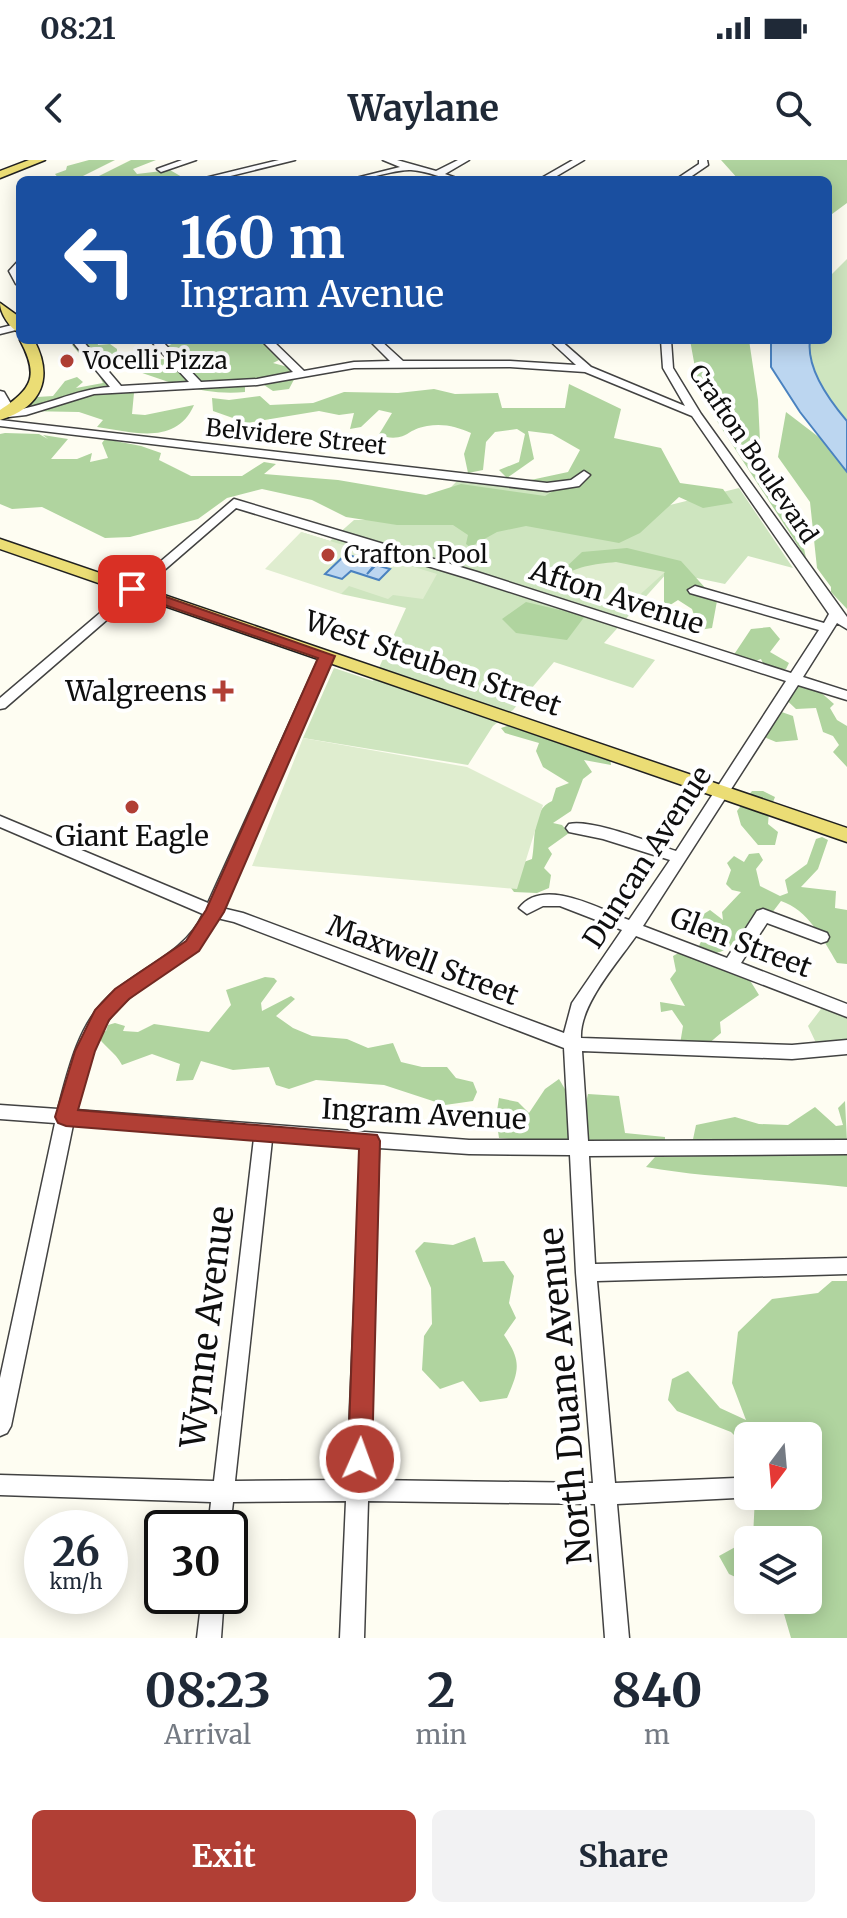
<!DOCTYPE html>
<style>
:root{--surface:#fff;--page:#f2f2f3;--text:#1f2937;--muted:#747a83;--accent:#b13f35}
body{margin:0;font-family:Merriweather,serif;background:var(--page);color:var(--text);height:100vh;display:flex;flex-direction:column;font-size:30px;white-space:nowrap}
*{box-sizing:border-box;margin:0}
p{font-size:26px;color:var(--muted)}
.icon{flex:none;width:44px;height:44px;fill:none;stroke:currentColor;stroke-width:2;stroke-linecap:round;stroke-linejoin:round}
.map{position:relative;height:1478px;overflow:hidden}
.sheet{display:flex;flex-direction:column;background:var(--surface);flex:1}
.sheet>*{flex:none}
.top-card{position:absolute;left:16px;top:16px;width:816px;height:168px;border-radius:12px;box-shadow:0 4px 20px #0003;background:#1a4fa0;color:#fff;overflow:hidden}
.needle{width:52px;rotate:196deg}
.tools{position:absolute;left:734px;top:1262px;display:grid;gap:16px}
.tools a{display:grid;place-items:center;width:88px;height:88px;border-radius:12px;background:var(--surface);box-shadow:0 4px 20px #0003;font-size:40px}
.speed{position:absolute;left:24px;top:1350px;display:flex;gap:16px;font-size:40px;font-weight:700;text-align:center}
.speed>*{display:grid;place-content:center;width:104px;height:104px;border-radius:50%;background:var(--surface);box-shadow:0 4px 20px #0003;line-height:1}
.speed small{font-size:20px;font-weight:400}
.speed .limit{border:4px solid #111;border-radius:12px;background:#fff;color:#111}
.pin{position:absolute;display:grid;place-items:center;width:68px;height:68px;color:#fff;margin:-34px;border-radius:16px;box-shadow:0 4px 12px #0006}
.me{position:absolute;width:88px;margin:-44px;rotate:2deg;stroke-linejoin:round;filter:drop-shadow(0 0 6px #0008)}
.turn{display:flex;align-items:center;gap:28px;height:168px;padding:0 32px;font-size:36px}
.turn .icon{width:104px;height:104px;stroke-width:2.5}
.turn b{display:block;font-size:56px;line-height:68px}
.eta{display:flex;justify-content:space-evenly;align-items:center;height:136px;text-align:center}
.eta b{font-size:48px;font-weight:700;line-height:56px}
.action{display:flex;gap:16px;margin-top:auto;padding:16px 32px}
.action a{flex:1;height:92px;border-radius:12px;background:var(--accent);color:#fff;font-size:32px;font-weight:700;line-height:92px;text-align:center}
.action a+a{background:var(--page);color:var(--text)}
.status{display:flex;justify-content:space-between;align-items:center;height:56px;padding:0 40px;background:var(--surface);direction:ltr}
.status svg{height:22px;fill:currentColor}
header{display:flex;justify-content:space-between;align-items:center;height:104px;padding:0 32px;background:var(--surface);font-size:36px;font-weight:700}
.map>svg:first-child{display:block}
.green{fill:#cee5bf}
.forest{fill:#b0d49f}
.pitch{fill:#dfedcf}
.water{fill:#bcd6f0;stroke:#4a82c0;stroke-width:2}
.lines{fill:none;stroke-linecap:round;stroke-linejoin:round}
.minor-casing{stroke:#424242;stroke-width:3}
.major-casing{stroke:#202020;stroke-width:3}
.minor{fill:#fff;fill-rule:evenodd}
.major{fill:#ebdd75;fill-rule:evenodd}
.route{fill:#b13f35;stroke:#732922;stroke-width:2}
.poi-dot{fill:#b13f35;stroke:#fff;stroke-width:3}
.labels{text-anchor:middle;stroke-width:8;stroke-linejoin:round;paint-order:stroke}
.far-poi-label{font-size:24px;fill:#0f0f0f;stroke:#fff;text-anchor:start}
.far-street-label{font-size:24px;fill:#0f0f0f;stroke:#fff}
.street-label{font-size:28px;fill:#0f0f0f;stroke:#fff}
.poi-label{font-size:28px;fill:#0f0f0f;stroke:#fff;text-anchor:end}
.near-street-label{font-size:34px;fill:#0f0f0f;stroke:#fff}
</style>
<div class="status"><b>08:21</b><svg viewBox="0 0 49 12"><path d="M0 12V9h3v3zM5 12V6h3v6zM10 12V3h3v9zM15 12V0h3v12zM26 1h20v11H26zM47 4h2v5h-2z"/></svg></div>
<header><svg class="icon" aria-label="back" viewBox="0 0 24 24"><path d="M15 5l-7 7 7 7"/></svg>Waylane<svg class="icon" aria-label="search" viewBox="0 0 24 24"><circle cx="10" cy="10" r="6"/><path d="M15 15l6 6"/></svg></header>
<div class="map">
<svg width="847" height="1478" viewBox="0 0 847 1478">
<rect width="100%" height="100%" fill="#fefdf2"/>
<!-- green -->
<path class="green" d="M847 99V263C830 241 806 209 810 180H828V118Z
M457 321 670 345 739 328 793 408 748 396 725 424 668 412 604 483 655 500 633 528 554 502 513 550 493 566 468 605 303 578 334 508 373 521 406 448 341 434 301 372 330 381 354 360H419Z
M824 845 847 855V883L817 885 808 866Z"/>
<!-- forest -->
<path class="forest" d="M89 0H115L75 20H60L55 14 66 10 67 6Z
M131 0H156L133 9 137 14 170 10 182 17 180 20H91Z
M721 0H847V43L828 57V20H739Z
M80 180H97L98 185 110 184 117 189V195L112 198 117 200 171 199 166 187 179 180H260L279 200 273 203 299 210 289 229 273 231 261 223 245 225V232C206 236 170 223 134 210 119 204 101 206 85 198 80 196 76 189 72 185Z
M690 180H749L758 240 761 302 795 346 806 398 700 235Z
M99 215 118 226 128 225 134 233 132 254 145 255 194 245C176 286 133 272 97 267L103 260 79 252 25 251 23 248 37 237 53 236 65 221 77 217 83 222 76 228 103 223Z
M569 224 621 249 614 278 661 288 680 323 723 329 733 343 703 348 679 337 640 373 619 383 526 366 497 372 470 387 466 384 468 375 453 365H397L346 357 312 340 262 329 227 338 198 359 130 377 105 378 42 347 12 349 0 344V274L5 273 39 274 48 279 43 275 68 279 51 299H77L92 293 90 302 108 298 102 283 105 279 141 286 161 293 159 300 191 316H242L264 302 276 304 264 314 338 320 426 335 461 324 545 336 556 329 526 321 568 312 580 290 552 274 528 271 534 299 507 318 499 310 519 302 525 274 517 269 495 272 486 282 483 310 468 313 464 294 471 273C457 267 444 263 427 266 403 270 411 282 378 276L392 253 379 250 361 267 350 269 354 253 339 255 319 251 247 263 213 251 212 238 229 240 260 236 270 245 313 243 344 232 398 233 434 229 455 234 498 233 502 248H565Z
M786 252 820 278 847 312V449L831 432V427L817 408 810 342 778 297Z
M627 388 681 401 717 441 712 468 699 470 692 449 678 440 664 449V412L563 416 564 409 582 392Z
M526 442 585 456 567 480 516 473 502 459Z
M770 467 780 479 770 492 789 503 786 509 778 511 764 506 761 499 752 502 733 496 751 469Z
M809 522 834 544 830 548 837 560 847 566V607L833 592 839 585 833 576 823 572 816 548 796 549 780 534 787 523Z
M776 550 793 556 798 580 776 582 764 577Z
M516 563 610 597 611 605 584 600 592 612 583 619 571 651 553 663 562 665 569 673 548 688 552 694 544 708 551 715 549 728 537 733 514 732 508 724 521 703 532 699C536 679 531 650 552 641L556 628 569 623 543 607 536 591 539 583 505 573 501 568Z
M752 631H763L775 637 769 652 768 664 778 672 775 685H758L741 665 737 651Z
M822 677 828 680 818 709 801 727 836 731 835 748 847 750V804L837 803C823 779 808 750 781 741L756 774 741 773C732 786 724 795 706 793L699 786 704 775 694 760 710 750 723 760 722 752 741 732 732 730 726 724 731 710 727 703 734 696 744 702 749 694 759 693 763 700 756 709 760 726 780 736 788 733 785 720 807 704 816 679Z
M682 791 746 814 759 835 720 862 721 873 707 885 680 884 683 866 672 850 661 852 660 842 685 846 670 819 676 811 673 796Z
M265 817 274 818 277 821 261 843 262 851 291 836 295 839 276 856 293 868 312 876 347 879 368 888 393 883 401 902 422 907H447L456 918 473 922 477 932 473 941 445 945 384 925 316 920 289 929 276 925 269 907 233 910 201 901 193 920 176 921 180 904 152 894 122 905C115 891 103 887 96 873L106 871 108 865 115 863 125 866 123 871 138 872 154 864 209 872 231 845 226 830Z
M559 919 569 936C563 953 574 962 567 981L559 983 499 978 496 957 499 938 518 942 529 953 545 929Z
M588 934 619 936 625 973 665 977V984L602 983 586 979 584 951Z
M845 941 847 982 692 984 696 965 735 957 759 964 788 965 815 947 836 966 843 965 838 948Z
M847 993V1027C780 1019 712 1019 646 1007L655 997Z
M475 1077 483 1102 504 1101 514 1116 509 1143 516 1158 504 1175C522 1202 519 1210 507 1238L480 1242 463 1221 440 1229 422 1210 424 1176 432 1164 431 1128 415 1091 424 1082 453 1085Z
M832 1121H847V1478H791L780 1440H808V1380H748L753 1378 755 1336H808V1276H748V1289L731 1272 677 1251 668 1240 672 1219 688 1211 720 1248 746 1260 732 1223 738 1172 772 1139 818 1133Z
M748 1380V1423L729 1414 719 1396Z"/>
<!-- pitch -->
<path class="pitch" d="M301 372 437 414 423 439 393 435 388 439 349 426 341 434 265 409Z
M616 402 665 412 624 449 557 420C575 406 594 404 616 402Z
M303 578 467 607 543 645 517 729 252 706Z"/>
<!-- water -->
<path class="water" d="M771 180H810C806 209 829 240 847 261V312L800 252 771 207Z
M346 394 375 404 367 414 376 405 390 409 379 420 351 411 342 419 325 414Z"/>
<g class="lines">
<!-- minor casing -->
<g class="minor-casing">
<path id="minor" d="M182 0H196L161 12 157 9Z
M279 0H295L214 20 201 19Z
M383 0H397L436 11 458 0H469L445 14 462 20C444 20 429 11 411 10 395 9 369 20 348 20L400 7Z
M573 0H584L550 20H538Z
M699 0H707L708 5 686 20H675L699 4Z
M20 99V125L16 124 9 111Z
M20 163V169L0 174V168Z
M71 180H82L121 226 189 222 150 180H161L201 222 257 219 293 212 261 180H272L304 211 354 202 390 201 369 180H380L403 201H510L576 205 549 180H560L591 207 685 246 663 208 661 180H671L673 208 701 254 847 457V469L837 463 803 517 847 531V540L798 525 643 766 727 798 757 751 763 749 827 773 829 777 827 781 821 783 767 763 741 803 847 844V857L636 776C618 802 579 845 581 878L792 885 847 880V894L792 899 582 891 588 981 847 980V994L589 996 595 1104 847 1098V1114L597 1121 615 1323 736 1318 744 1321 747 1328 744 1335 736 1338 617 1344 629 1478H605L595 1344 368 1341 364 1478H340L346 1341 233 1342 230 1368H208L211 1342 0 1335V1315L214 1321 254 978 73 965 11 1266 7 1273 0 1276V1218L55 963 0 959V945L58 949C68 911 78 866 107 838 138 808 185 794 203 754L0 667V656L208 743 320 496 322 493H332L334 496 222 748 243 753 564 873 572 843 622 770 560 746H543L527 754 519 748C543 716 600 749 629 760L670 700 603 679 569 672 566 668 569 664C593 659 651 683 676 691L786 521 467 418 236 348 5 548 0 549V538L234 339 477 412 791 513 819 470 690 433 688 430 695 426 824 463 829 454 692 256 585 212 510 207 354 208 257 225 94 234 26 255 0 258V231L4 232 11 244 8 251C43 248 75 229 110 227ZM217 758 234 762 564 888 569 980H469L76 950C83 920 90 883 110 858 140 818 196 806 217 758ZM272 980 361 986 347 1320 235 1321ZM379 988 469 994 570 995 576 1113 593 1323 369 1320Z
M0 260 547 323 571 320 584 311 590 315 579 326 547 331 0 266Z
M202 1436H224L221 1478H197Z"/>
</g>
<!-- major casing -->
<g class="major-casing">
<path id="major" d="M29 0H45L0 18V11Z
M0 143 18 156 20 173C10 169 0 153 0 143Z
M20 180H34C54 218 42 247 0 260V250C33 228 39 216 20 180Z
M0 379 847 668V682L0 389Z"/>
</g>
<!-- minor -->
<use href="#minor" class="minor"/>
<!-- major -->
<use href="#major" class="major"/>
</g>
<!-- route -->
<path class="route" d="M132 425 335 496 224 752 199 791 129 839 109 860 95 891 78 950 377 975 380 981 372 1299 369 1307 360 1310 351 1307 348 1299 359 989 66 966 58 963 55 957 75 891 95 850 115 829 186 781 206 750 318 498 127 432V426Z"/>
<!-- markers -->
<g class="poi-dot">
<circle cx="67" cy="201" r="8"/>
<circle cx="328" cy="395" r="8"/>
<path d="M219 519h8v8h8v8h-8v8h-8v-8h-8v-8h8z"/>
<circle cx="132" cy="647" r="8"/>
</g>
<g class="labels">
<!-- far-poi labels -->
<g class="far-poi-label">
<text x="83" y="209">Vocelli Pizza</text>
<text x="344" y="403">Crafton Pool</text>
</g>
<!-- far-street labels -->
<g class="far-street-label">
<text transform="translate(296 277) rotate(6)" y="8">Belvidere Street</text>
<text transform="translate(753 294) rotate(56)" y="8">Crafton Boulevard</text>
</g>
<!-- street labels -->
<g class="street-label">
<text transform="translate(617 437) rotate(18)" y="10">Afton Avenue</text>
<text transform="translate(433 503) rotate(19)" y="10">West Steuben Street</text>
<text transform="translate(647 697) rotate(-57)" y="10">Duncan Avenue</text>
<text transform="translate(741 782) rotate(21)" y="10">Glen Street</text>
<text transform="translate(423 800) rotate(21)" y="10">Maxwell Street</text>
<text transform="translate(424 954) rotate(3)" y="10">Ingram Avenue</text>
</g>
<!-- poi labels -->
<g class="poi-label">
<text x="207" y="541">Walgreens</text>
<text x="132" y="686" text-anchor="middle">Giant Eagle</text>
</g>
<!-- near-street labels -->
<g class="near-street-label">
<text transform="translate(207 1167) rotate(-83)" y="12">Wynne Avenue</text>
<text transform="translate(565 1236) rotate(-95)" y="12">North Duane Avenue</text>
</g>
</g>
</svg>
<div class="tools">
<a><svg class="needle" viewBox="-14 -14 28 28"><path d="M0-13l5 13h-10z" fill="#e53935"/><path d="M0 13l5-13h-10z" fill="#747a83"/></svg></a>
<a><svg class="icon" aria-label="layers" viewBox="0 0 24 24"><path d="M12 4l9 5-9 5-9-5zM3 14l9 5 9-5"/></svg></a>
</div>
<div class="speed"><div>26<small>km/h</small></div><div class="limit">30</div></div>
<div class="pin" style="left:132px;top:429px;background:#d93025"><svg class="icon" aria-label="arrive" viewBox="0 0 24 24"><path d="M6 21V4h12l-3 4 3 4H6"/></svg></div>
<svg class="me" style="left:360px;top:1299px" viewBox="-20 -20 40 40"><circle r="17" fill="#b13f35" stroke="#fff" stroke-width="3"/><path d="M0-11L8 9 0 5-8 9z" fill="#fff"/></svg>
<div class="top-card">
<div class="turn"><svg class="icon" aria-label="left" viewBox="0 0 24 24"><path d="M17 20v-9H6M10 6l-5 5 5 5"/></svg><div><b>160 m</b>Ingram Avenue</div></div>
</div>
</div>
<section class="sheet">
<div class="eta">
<div><b>08:23</b><p>Arrival</p></div>
<div><b>2</b><p>min</p></div>
<div><b>840</b><p>m</p></div>
</div>
<div class="action"><a>Exit</a><a>Share</a></div>
</section>
